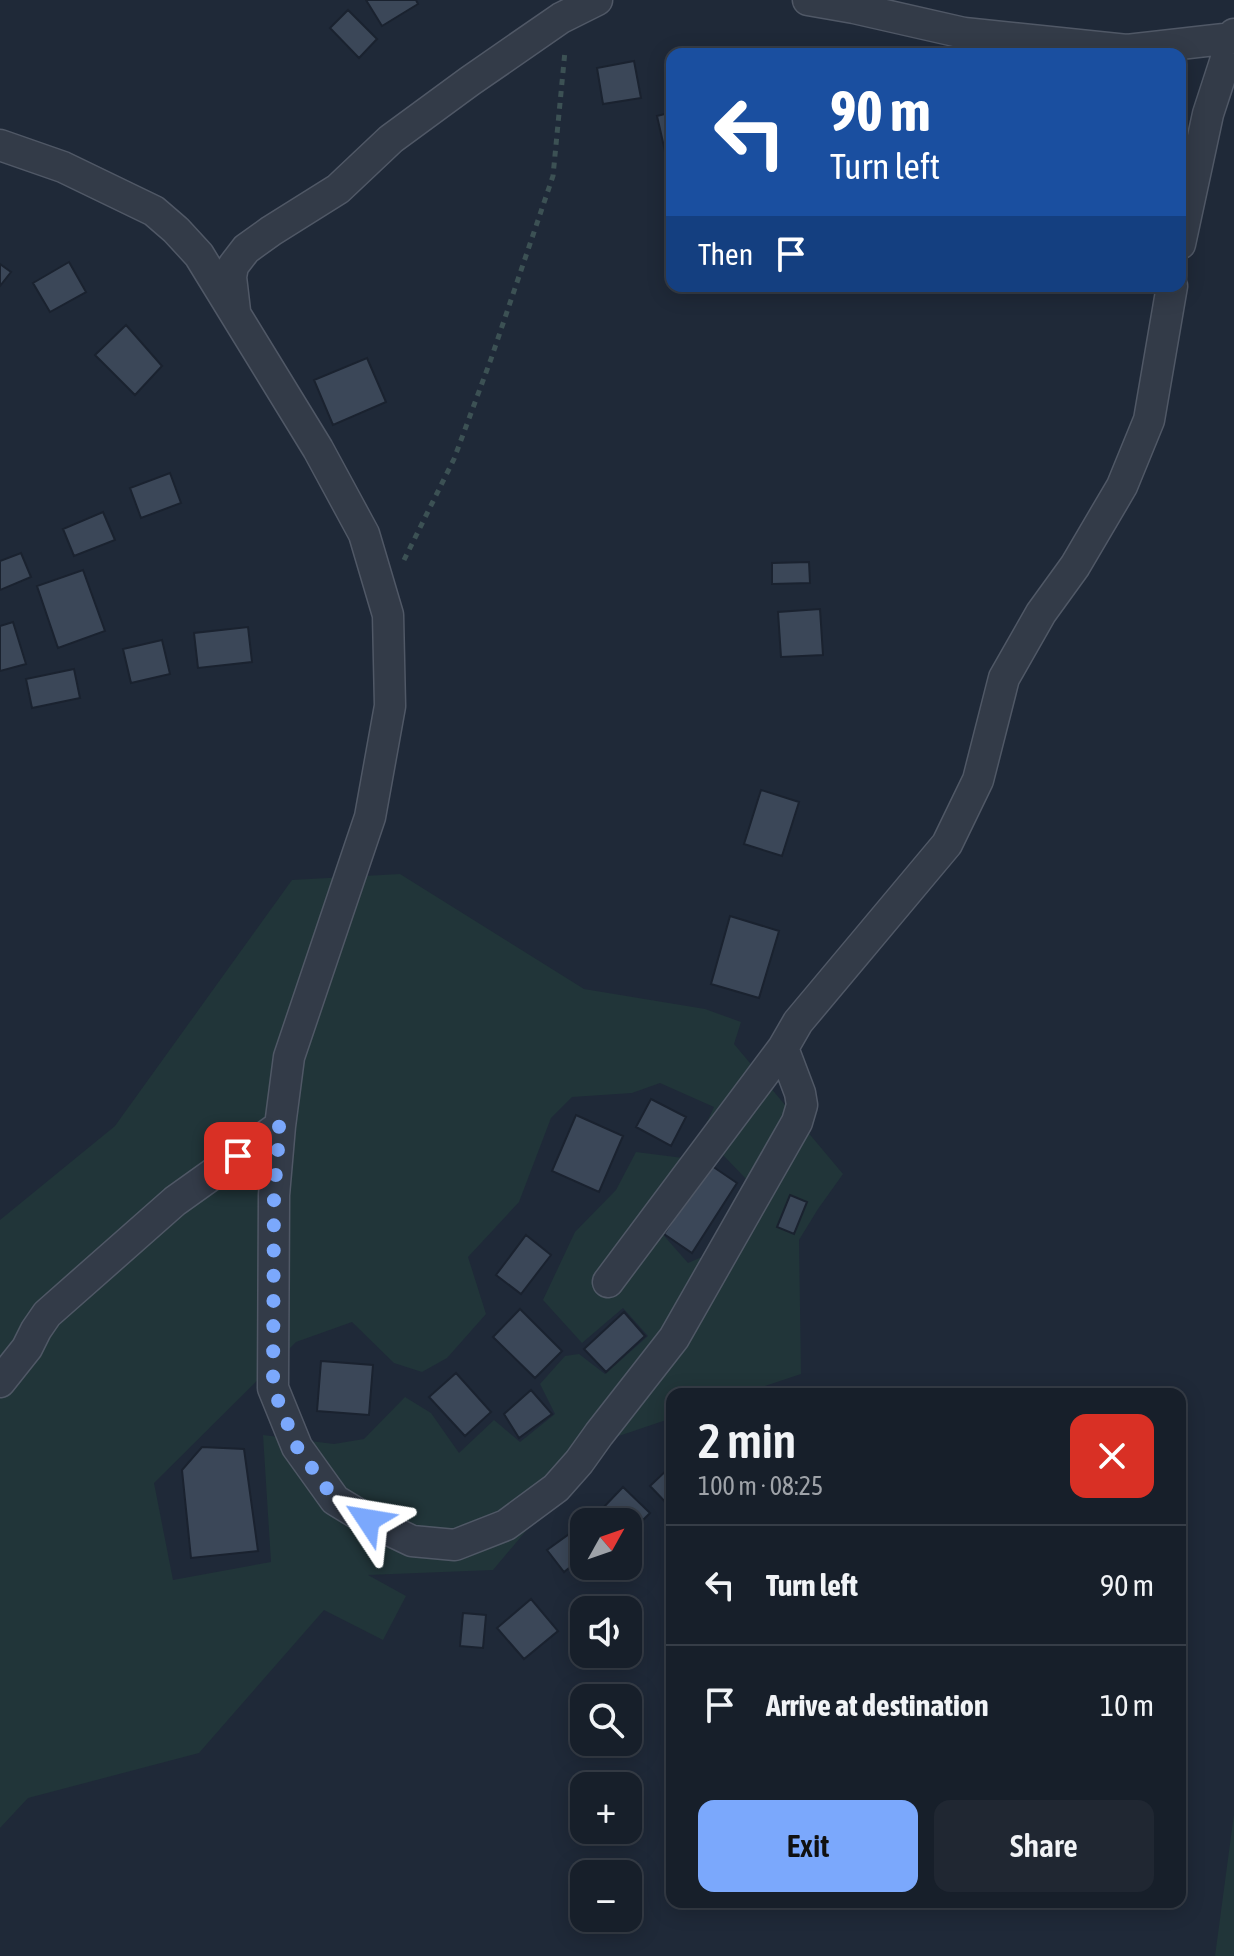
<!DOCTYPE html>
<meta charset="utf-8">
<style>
:root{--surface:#171f2a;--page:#202732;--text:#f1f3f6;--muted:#9ea2a8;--line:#363d47;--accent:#7ba8fc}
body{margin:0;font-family:"Asap Condensed",sans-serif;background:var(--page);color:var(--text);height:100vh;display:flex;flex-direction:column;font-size:30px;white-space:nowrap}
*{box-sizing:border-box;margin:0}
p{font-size:26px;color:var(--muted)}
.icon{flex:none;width:44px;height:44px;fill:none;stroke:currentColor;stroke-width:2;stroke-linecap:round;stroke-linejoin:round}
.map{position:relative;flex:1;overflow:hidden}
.drawer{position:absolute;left:666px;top:1388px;width:520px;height:520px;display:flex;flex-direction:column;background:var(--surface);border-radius:16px;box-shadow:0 4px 20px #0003,0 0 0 2px var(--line)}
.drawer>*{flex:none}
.hud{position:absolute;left:666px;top:48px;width:520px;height:244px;border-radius:16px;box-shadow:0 4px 20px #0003,0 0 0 2px var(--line);background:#1a4fa0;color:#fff;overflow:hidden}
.needle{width:52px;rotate:50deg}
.buttons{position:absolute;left:570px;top:1508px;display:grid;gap:16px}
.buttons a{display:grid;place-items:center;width:72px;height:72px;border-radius:16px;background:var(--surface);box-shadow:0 4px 20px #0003,0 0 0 2px var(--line);font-size:40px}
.pin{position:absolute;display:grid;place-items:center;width:68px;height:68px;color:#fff;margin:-34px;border-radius:16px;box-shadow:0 4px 12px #0006}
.me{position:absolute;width:88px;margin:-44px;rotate:303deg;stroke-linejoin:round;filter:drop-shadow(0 0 6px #0008)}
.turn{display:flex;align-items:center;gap:28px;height:168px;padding:0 32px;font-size:36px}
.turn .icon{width:104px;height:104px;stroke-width:2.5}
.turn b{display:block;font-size:56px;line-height:68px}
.then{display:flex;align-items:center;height:76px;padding:0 32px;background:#0003;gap:16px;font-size:30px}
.round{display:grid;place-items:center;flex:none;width:84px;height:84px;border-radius:16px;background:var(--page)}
.overview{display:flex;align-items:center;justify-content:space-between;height:136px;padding:0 32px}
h1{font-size:48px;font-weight:600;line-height:60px}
.button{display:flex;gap:16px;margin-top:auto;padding:16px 32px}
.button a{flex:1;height:92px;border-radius:16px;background:var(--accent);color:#111;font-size:32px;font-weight:600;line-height:92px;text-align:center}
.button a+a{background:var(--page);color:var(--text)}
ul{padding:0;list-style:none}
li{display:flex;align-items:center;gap:24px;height:120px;padding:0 32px;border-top:2px solid var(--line)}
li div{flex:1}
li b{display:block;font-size:30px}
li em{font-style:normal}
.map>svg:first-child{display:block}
.green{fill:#213539;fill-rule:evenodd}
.building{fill:#3b4758;stroke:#1a222f;stroke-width:2}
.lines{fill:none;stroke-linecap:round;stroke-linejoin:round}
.street-casing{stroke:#505866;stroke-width:33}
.path{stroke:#3c5154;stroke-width:5;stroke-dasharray:6 6;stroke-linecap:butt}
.street{stroke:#333b48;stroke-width:30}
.route{stroke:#7ba8fc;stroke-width:14;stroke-dasharray:0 25.2}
</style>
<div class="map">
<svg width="1234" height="1956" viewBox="0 0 1234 1956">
<rect width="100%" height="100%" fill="#1f2938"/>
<!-- green -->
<path class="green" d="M400 874 584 989 705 1009 741 1022 734 1044 843 1174 818 1209 799 1240 801 1374 741 1394H672V1418L601 1442 493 1570 368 1575 406 1596 383 1640 324 1610 199 1753 28 1798 0 1828V1220L115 1126 292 880ZM660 1083 714 1107 702 1133 748 1181 702 1257 688 1263 651 1221 691 1159 636 1152 616 1190 575 1232 543 1300 582 1343 623 1308 648 1336 605 1374 579 1354 565 1356 540 1384 555 1414 520 1442 494 1420 459 1453 431 1413 405 1397 364 1439 334 1444 263 1435 271 1562 173 1580 154 1483 296 1342 352 1322 394 1363 422 1372 447 1358 486 1314 468 1257 519 1202 551 1118 572 1097 632 1093Z
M1234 1814V1956H1215Z"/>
<!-- building -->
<path class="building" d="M366 0H416L418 4 382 26Z
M348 10 377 39 359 58 330 28Z
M634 61 641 98 603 104 597 68Z
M672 112V182L657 116Z
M69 262 86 292 50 312 33 283Z
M0 264 11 272 0 286Z
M126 325 162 366 135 395 95 355Z
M367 358 386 402 333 425 314 380Z
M170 473 181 503 141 518 130 488Z
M103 512 115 540 74 556 63 529Z
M21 553 31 577 0 590V561Z
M809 562 810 583 772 584V563Z
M83 570 105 631 58 648 37 586Z
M820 609 823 655 781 657 778 612Z
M13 622 26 664 0 671V626Z
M248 627 252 662 198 668 194 633Z
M162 640 170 674 131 683 123 649Z
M74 669 80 698 32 708 26 679Z
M761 790 799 802 782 856 744 844Z
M730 916 779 931 759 998 711 984Z
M651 1099 686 1117 671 1146 636 1127Z
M576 1115 623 1136 599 1192 552 1171Z
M709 1164 737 1183 692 1253 664 1234Z
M790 1195 807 1202 794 1234 777 1227Z
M526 1235 551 1255 521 1294 496 1275Z
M520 1309 562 1351 535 1378 493 1337Z
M624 1312 645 1336 606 1372 584 1349Z
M321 1361 373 1365 369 1415 317 1411Z
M456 1373 491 1412 465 1436 429 1397Z
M531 1390 552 1414 519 1438 504 1414Z
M202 1447 244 1449 258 1551 191 1558 182 1470Z
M672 1465V1509L650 1486Z
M623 1487 650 1513 628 1535V1522H614L601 1510Z
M572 1532 584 1548V1556L564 1572 547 1550Z
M531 1599 558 1631 524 1659 497 1628Z
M463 1613 486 1615 483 1648 460 1646Z"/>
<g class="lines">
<!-- street casing -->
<g class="street-casing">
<path id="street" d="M808 0 854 8 964 33 1127 50 1233 38
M0 145 63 167 154 211 176 230 199 255 318 449 364 534 388 615 390 706 370 817 289 1057 280 1126 274 1195 273 1388 297 1447 335 1500 368 1520 412 1541 455 1545 506 1525 556 1488 579 1462 599 1434 674 1338 797 1122 802 1105 800 1093 783 1048
M1180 244 1208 114 1234 34
M235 311 231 277 233 266 246 249 271 231 338 189 391 139 470 81 561 18 597 0
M608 1282 783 1048 798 1022 947 844 978 780 1004 678 1041 613 1075 566 1122 486 1149 420 1172 286
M0 1382 27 1348 36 1330 47 1314 175 1201 280 1126"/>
</g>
<!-- path -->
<path class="path" d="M404 560 454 459 491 359 553 176 565 51"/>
<!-- street -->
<use href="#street" class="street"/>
</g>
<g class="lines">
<!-- route -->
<path class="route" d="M238 1156 280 1126 274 1195 273 1388 297 1447 335 1500 368 1520"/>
</g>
</svg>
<div class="buttons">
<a><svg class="needle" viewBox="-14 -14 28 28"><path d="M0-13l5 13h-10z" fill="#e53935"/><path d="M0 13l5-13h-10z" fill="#9ea2a8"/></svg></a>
<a><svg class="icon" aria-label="sound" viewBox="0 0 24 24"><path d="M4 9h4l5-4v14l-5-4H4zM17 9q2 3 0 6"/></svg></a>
<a><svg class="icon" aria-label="search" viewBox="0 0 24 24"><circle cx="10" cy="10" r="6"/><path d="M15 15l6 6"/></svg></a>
<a>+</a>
<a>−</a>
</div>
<div class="pin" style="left:238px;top:1156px;background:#d93025"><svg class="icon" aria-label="arrive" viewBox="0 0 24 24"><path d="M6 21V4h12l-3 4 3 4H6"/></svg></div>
<svg class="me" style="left:368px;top:1520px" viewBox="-20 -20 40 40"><path d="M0-17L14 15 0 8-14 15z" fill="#7ba8fc" stroke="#fff" stroke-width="4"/></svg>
<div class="hud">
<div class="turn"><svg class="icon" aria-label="left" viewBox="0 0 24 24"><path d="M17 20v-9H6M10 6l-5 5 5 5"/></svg><div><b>90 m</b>Turn left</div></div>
<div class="then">Then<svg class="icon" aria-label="arrive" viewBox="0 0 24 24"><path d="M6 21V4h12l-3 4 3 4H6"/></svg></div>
</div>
<section class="drawer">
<div class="overview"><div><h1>2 min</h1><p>100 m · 08:25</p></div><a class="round" style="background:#d93025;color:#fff"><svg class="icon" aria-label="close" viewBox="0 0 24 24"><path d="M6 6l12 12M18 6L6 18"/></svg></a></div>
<ul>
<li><svg class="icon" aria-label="left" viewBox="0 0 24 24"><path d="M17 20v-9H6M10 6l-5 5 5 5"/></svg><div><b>Turn left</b></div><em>90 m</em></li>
<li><svg class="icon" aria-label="arrive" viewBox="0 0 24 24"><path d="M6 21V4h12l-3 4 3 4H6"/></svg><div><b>Arrive at destination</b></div><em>10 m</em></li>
</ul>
<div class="button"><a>Exit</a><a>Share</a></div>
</section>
</div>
